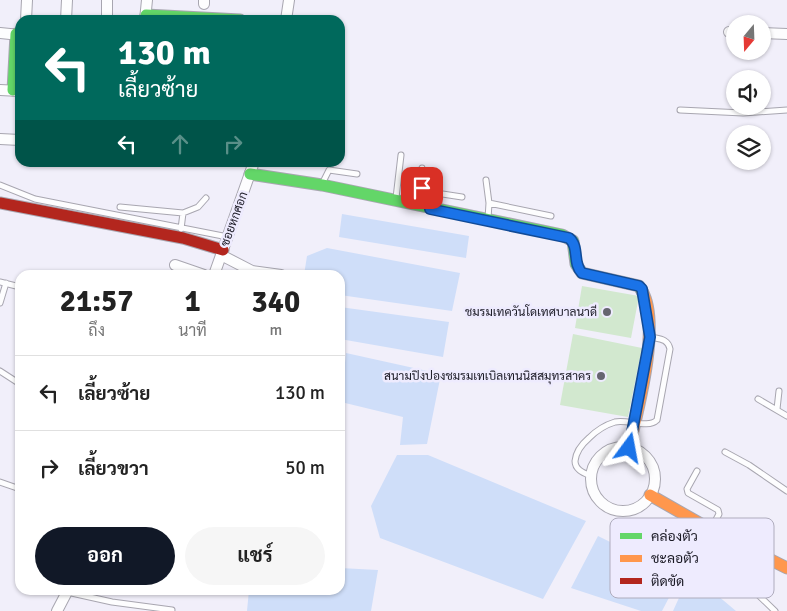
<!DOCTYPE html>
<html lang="th">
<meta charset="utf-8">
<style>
:root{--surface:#fff;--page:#f6f6f6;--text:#222;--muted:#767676;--line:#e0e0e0;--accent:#111827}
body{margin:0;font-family:Signika,Sarabun,sans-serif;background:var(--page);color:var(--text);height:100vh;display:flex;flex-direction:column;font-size:19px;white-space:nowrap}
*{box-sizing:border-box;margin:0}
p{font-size:16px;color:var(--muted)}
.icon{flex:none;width:28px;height:28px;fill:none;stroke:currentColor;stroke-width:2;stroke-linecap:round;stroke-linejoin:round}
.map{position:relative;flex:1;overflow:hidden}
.panel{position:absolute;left:15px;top:270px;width:330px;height:325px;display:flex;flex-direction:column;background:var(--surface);border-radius:15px;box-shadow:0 1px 4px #0004}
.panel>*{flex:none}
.top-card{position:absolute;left:15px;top:15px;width:330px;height:152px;border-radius:15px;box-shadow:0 1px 4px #0004;background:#00695c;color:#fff;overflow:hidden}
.needle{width:32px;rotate:199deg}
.tools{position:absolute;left:726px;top:15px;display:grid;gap:10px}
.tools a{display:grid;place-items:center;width:45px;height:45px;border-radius:50%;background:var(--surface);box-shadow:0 1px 4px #0004;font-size:25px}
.pin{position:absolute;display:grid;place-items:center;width:42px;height:42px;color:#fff;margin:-21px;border-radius:10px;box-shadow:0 2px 8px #0006}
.me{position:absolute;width:55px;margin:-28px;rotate:13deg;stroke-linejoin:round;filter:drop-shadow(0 0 4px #0008)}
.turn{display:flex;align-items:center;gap:18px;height:105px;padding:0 20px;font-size:22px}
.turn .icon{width:65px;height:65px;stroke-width:2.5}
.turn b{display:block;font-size:35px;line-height:42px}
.lanes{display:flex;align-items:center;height:48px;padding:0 20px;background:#0003;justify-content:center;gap:25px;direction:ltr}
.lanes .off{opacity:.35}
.eta{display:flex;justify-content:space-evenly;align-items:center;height:85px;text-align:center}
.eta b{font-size:30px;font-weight:700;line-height:35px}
.button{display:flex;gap:10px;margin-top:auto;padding:10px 20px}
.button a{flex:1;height:58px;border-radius:30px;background:var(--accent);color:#fff;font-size:20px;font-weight:700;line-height:58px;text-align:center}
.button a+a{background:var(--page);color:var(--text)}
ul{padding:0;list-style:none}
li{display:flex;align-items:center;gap:15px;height:75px;padding:0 20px;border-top:1px solid var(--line)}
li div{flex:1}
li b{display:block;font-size:19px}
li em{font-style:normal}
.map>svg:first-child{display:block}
.green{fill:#d2e8cf}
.water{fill:#cfdef9}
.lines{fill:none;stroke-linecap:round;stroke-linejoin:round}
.lane-casing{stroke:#a8a6b0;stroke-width:7}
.street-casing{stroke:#a8a6b0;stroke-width:12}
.fast-casing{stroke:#a8a6b0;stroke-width:13}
.slow-casing{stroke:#a8a6b0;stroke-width:13}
.jam-casing{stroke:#a8a6b0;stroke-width:13}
.lane{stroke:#fdfdfe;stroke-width:5}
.street{stroke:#fdfdfe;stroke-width:10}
.fast{stroke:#63d668;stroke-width:11}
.slow{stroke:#ff974d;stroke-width:11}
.jam{stroke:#b3261e;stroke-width:11}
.route-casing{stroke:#114b97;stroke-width:12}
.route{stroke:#1a73e8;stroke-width:9}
.poi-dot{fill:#666570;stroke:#eeebfe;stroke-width:2}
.labels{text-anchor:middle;stroke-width:5;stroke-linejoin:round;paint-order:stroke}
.street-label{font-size:12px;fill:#1b1a25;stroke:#eeebfe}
.poi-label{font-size:12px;fill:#1b1a25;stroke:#eeebfe;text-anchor:end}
.key{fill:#eeebfe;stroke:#afacbd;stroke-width:1}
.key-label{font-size:14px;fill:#1b1a25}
</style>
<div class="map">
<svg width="787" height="611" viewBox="0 0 787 611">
<rect width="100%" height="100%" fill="#f1effa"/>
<!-- green -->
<path class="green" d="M582 286 639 296 631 338 575 328Z
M573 334 642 348 628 417 560 405Z"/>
<!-- water -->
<path class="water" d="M342 214 469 236 466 258 339 237Z
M327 248 460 273 452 311 340 295V275H304L307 256Z
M340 307 449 322 443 357 340 339Z
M346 353 441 374 427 444 400 445 403 417 341 402Z
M397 455H428L586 521 543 599 380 538 371 506Z
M598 536 659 566V583L674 588 662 611H641L571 588Z
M340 568 378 570 371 611H247L249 590H340Z
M688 578 711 590 736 611H673Z"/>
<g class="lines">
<!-- lane casing -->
<g class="lane-casing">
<path id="lane" d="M680 110 743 113 787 110
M422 168 423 191 462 197
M486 180 489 203 551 216
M322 184 329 170 357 174
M0 185 35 199 228 237
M396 198 401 155
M120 207 183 213 198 207 206 198
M488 219 489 203
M181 229 183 213
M0 282 20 287
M0 303 6 283
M0 371 20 384
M758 399 787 416
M777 409 779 391
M725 452 749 465 787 491
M697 471 687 489 688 493 718 510 719 514 711 529
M591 476C584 473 575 470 575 461 576 451 582 444 589 438 596 431 605 425 615 422 627 419 648 429 657 420L670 349C668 339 660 339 651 337
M0 482 20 489
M750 587 775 611
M67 592 112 602 172 610"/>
</g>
<!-- street casing -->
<g class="street-casing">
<path id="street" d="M204 4V0
M26 20 27 0
M66 20 67 0
M107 20V0
M145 20 147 0
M286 20 289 0
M729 32H735
M0 33 20 35
M762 33 787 34
M0 90 20 91
M0 139 20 140
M221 255 252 271 281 275
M175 265 204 275
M214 275 254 162
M591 479a32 32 0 1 1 64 0a32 32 0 1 1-64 0Z
M57 611 68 590"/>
</g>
<!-- fast casing -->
<g class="fast-casing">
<path id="fast" d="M146 15 240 20
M13 90 16 34
M250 174 322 185 562 235 573 241 576 264 582 273 639 286 642 291"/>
</g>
<!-- slow casing -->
<g class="slow-casing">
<path id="slow" d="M629 447C638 410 661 324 642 291
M650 495 715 532 787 568"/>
</g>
<!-- jam casing -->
<g class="jam-casing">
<path id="jam" d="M0 203 183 238 223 250"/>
</g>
<!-- lane -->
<use href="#lane" class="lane"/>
<!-- street -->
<use href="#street" class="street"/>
<!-- fast -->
<use href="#fast" class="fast"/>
<!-- slow -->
<use href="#slow" class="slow"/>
<!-- jam -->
<use href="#jam" class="jam"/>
</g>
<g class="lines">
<!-- route casing -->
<g class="route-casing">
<path id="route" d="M422 188 425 192 433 194 430 209 569 238C580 247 572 263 582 273L639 286 642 289 650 337 629 448"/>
</g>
<!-- route -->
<use href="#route" class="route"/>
</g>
<!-- markers -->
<g class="poi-dot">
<circle cx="607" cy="312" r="5"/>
<circle cx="601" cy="376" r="5"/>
</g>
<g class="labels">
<!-- street labels -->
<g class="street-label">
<text transform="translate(234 219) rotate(-70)" y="4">ซอยหกศอก</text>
</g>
<!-- poi labels -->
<g class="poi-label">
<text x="597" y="316">ชมรมเทควันโดเทศบาลนาดี</text>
<text x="591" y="380">สนามปิงปองชมรมเทเบิลเทนนิสสมุทรสาคร</text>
</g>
</g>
<!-- legend -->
<rect x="610" y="518" width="164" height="80" rx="8" class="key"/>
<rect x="620" y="533" width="22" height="6" fill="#63d668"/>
<rect x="620" y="555" width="22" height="7" fill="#ff974d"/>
<rect x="620" y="578" width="22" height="6" fill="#b3261e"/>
<g class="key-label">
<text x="651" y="541">คล่องตัว</text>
<text x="651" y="563">ชะลอตัว</text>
<text x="651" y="586">ติดขัด</text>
</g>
</svg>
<div class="tools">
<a><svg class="needle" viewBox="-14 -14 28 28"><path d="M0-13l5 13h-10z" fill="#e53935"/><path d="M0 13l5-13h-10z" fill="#767676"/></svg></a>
<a><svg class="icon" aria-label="sound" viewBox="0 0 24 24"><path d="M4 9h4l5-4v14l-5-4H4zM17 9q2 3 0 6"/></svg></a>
<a><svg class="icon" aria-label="layers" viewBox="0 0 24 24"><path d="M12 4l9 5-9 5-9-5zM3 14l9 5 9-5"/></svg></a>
</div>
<div class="pin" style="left:422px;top:188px;background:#d93025"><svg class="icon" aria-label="arrive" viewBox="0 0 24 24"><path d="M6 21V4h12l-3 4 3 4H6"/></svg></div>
<svg class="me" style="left:629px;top:448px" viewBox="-20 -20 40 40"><path d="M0-17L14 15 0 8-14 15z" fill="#1a73e8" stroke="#fff" stroke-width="4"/></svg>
<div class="top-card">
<div class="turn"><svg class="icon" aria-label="left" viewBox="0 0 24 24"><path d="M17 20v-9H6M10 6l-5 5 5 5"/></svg><div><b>130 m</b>เลี้ยวซ้าย</div></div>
<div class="lanes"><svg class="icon" aria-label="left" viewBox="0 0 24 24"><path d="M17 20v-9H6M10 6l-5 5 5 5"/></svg><svg class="icon off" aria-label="ahead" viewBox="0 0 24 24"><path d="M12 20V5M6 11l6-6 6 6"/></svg><svg class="icon off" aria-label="right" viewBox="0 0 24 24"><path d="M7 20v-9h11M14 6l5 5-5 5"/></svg></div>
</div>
<section class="panel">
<div class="eta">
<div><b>21:57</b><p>ถึง</p></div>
<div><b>1</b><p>นาที</p></div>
<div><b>340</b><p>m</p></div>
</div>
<ul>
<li><svg class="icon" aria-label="left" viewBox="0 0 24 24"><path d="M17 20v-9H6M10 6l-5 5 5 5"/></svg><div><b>เลี้ยวซ้าย</b></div><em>130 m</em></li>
<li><svg class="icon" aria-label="right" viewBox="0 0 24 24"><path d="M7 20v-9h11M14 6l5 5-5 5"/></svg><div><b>เลี้ยวขวา</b></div><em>50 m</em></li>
</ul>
<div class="button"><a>ออก</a><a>แชร์</a></div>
</section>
</div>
